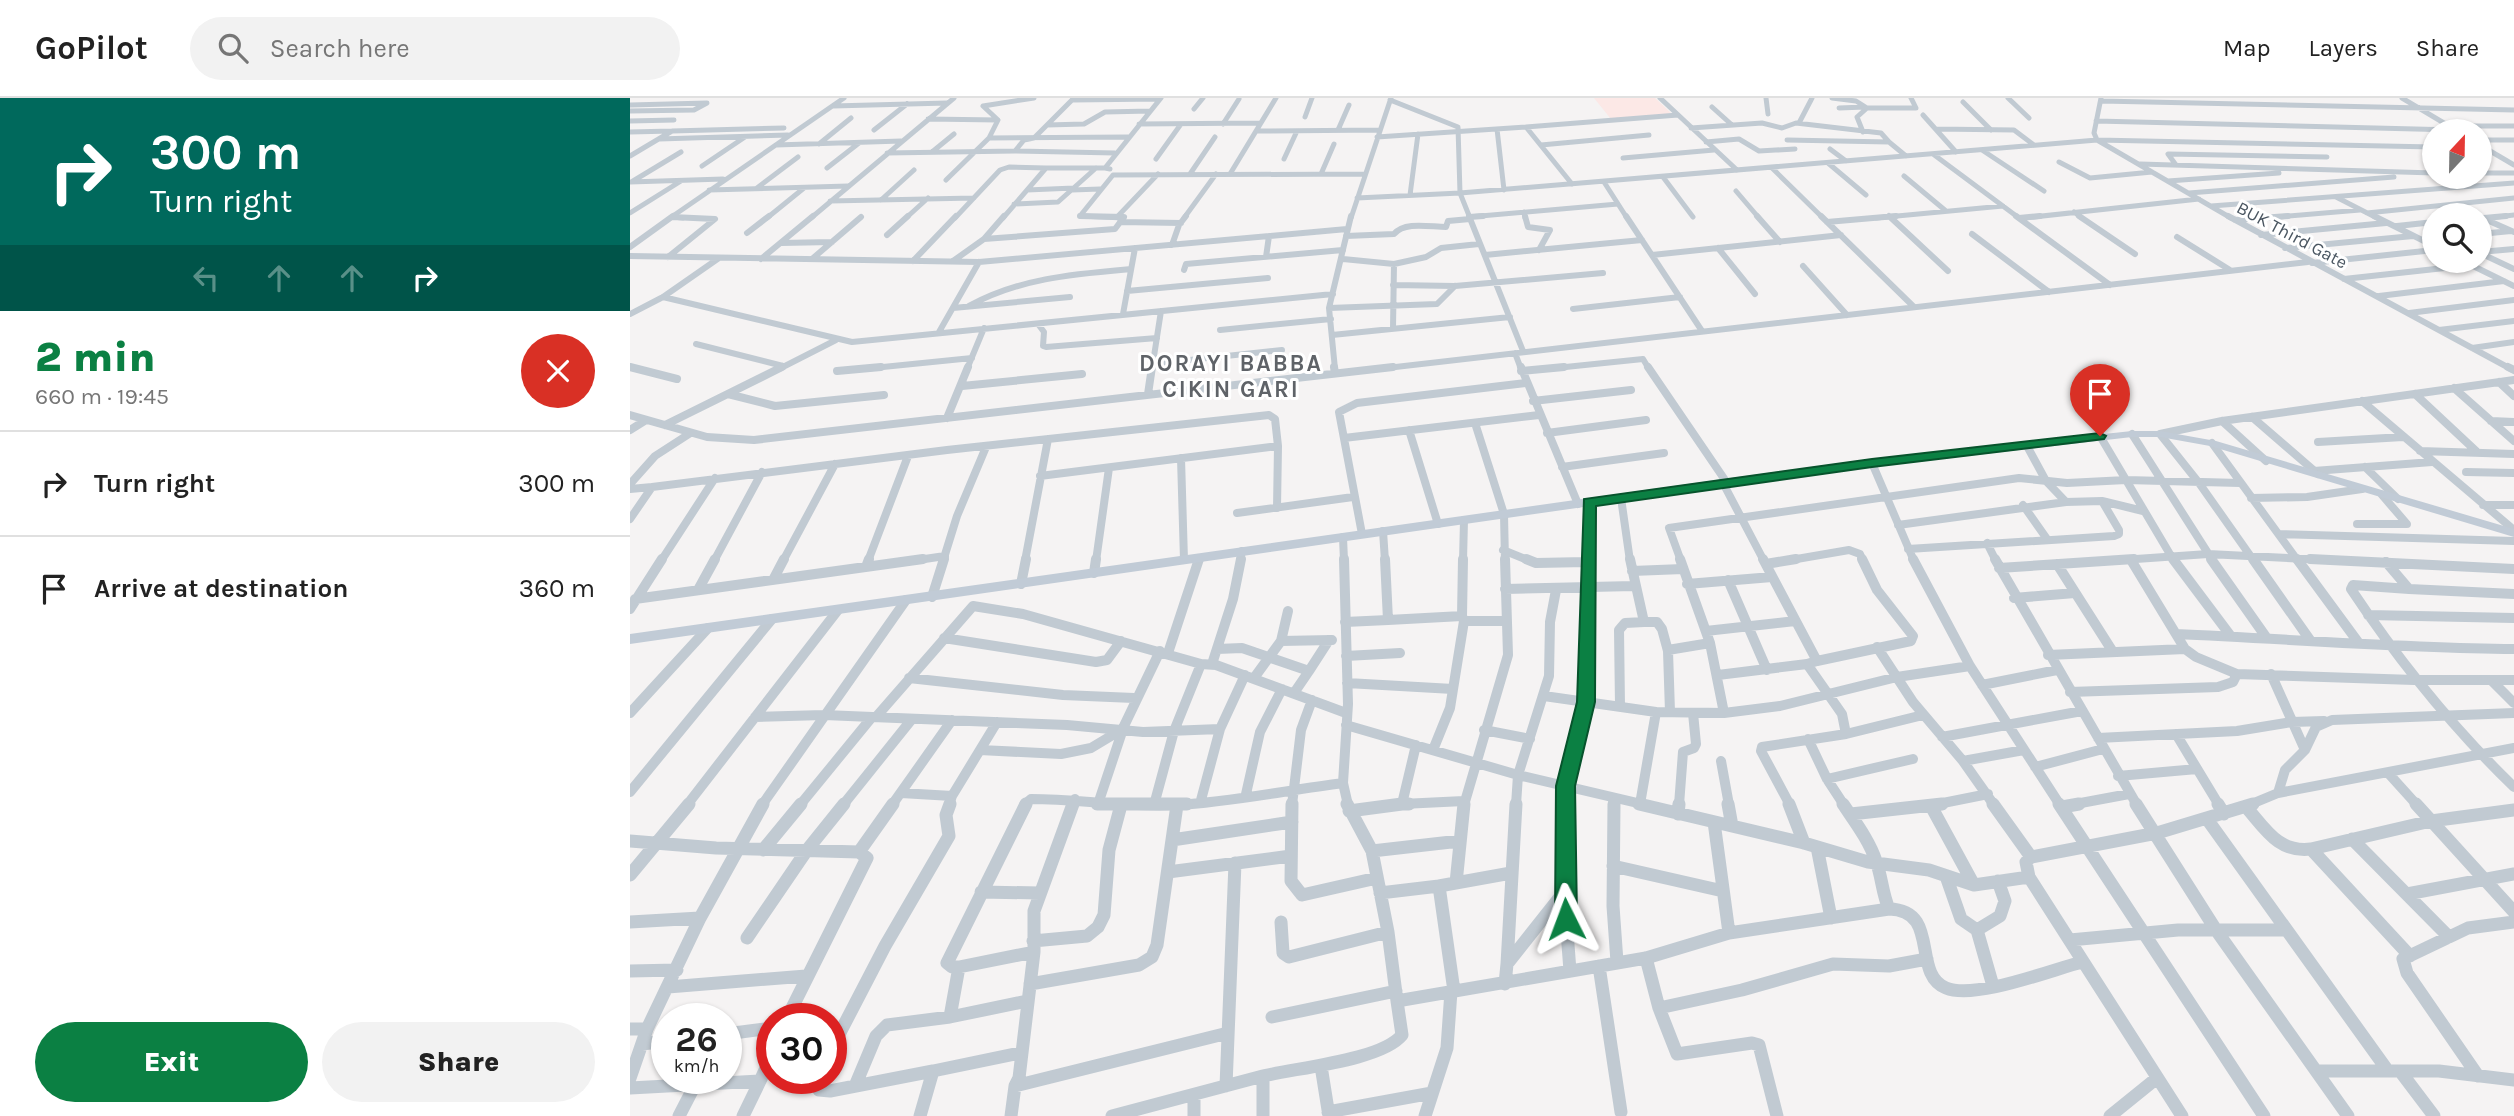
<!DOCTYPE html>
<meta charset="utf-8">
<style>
:root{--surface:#fff;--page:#f2f2f2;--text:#222;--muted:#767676;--line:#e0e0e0;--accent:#0b8043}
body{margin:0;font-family:Karla,sans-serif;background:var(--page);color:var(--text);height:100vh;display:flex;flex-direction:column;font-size:26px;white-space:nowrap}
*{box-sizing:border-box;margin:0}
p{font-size:23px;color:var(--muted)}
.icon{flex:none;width:38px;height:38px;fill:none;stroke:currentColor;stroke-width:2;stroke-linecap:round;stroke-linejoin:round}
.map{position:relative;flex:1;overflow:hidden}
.sheet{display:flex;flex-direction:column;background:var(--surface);width:630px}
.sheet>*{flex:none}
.top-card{background:#00695c;color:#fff;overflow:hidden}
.needle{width:46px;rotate:22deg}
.tools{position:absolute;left:1792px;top:21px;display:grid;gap:14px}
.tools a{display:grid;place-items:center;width:70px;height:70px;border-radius:50%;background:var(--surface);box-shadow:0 2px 5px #0004;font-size:35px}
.speed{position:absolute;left:21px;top:905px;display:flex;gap:14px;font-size:35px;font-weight:700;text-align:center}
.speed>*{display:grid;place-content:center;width:91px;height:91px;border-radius:50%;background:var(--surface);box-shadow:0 2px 5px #0004;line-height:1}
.speed small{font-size:18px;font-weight:400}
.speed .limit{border:10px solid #d22;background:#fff;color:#111}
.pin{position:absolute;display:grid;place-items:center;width:60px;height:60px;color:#fff;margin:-72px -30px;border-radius:50% 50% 50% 0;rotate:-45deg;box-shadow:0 0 7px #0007}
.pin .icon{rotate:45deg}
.me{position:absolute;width:77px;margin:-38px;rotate:357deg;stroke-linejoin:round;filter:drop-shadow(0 0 5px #0008)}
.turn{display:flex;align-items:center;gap:24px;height:147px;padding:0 35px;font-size:32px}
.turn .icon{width:91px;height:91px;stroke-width:2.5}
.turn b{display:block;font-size:49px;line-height:60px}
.lanes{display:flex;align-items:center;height:66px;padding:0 35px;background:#0003;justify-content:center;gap:35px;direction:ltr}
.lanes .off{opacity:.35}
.round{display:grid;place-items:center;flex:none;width:74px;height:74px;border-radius:37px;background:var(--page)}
.head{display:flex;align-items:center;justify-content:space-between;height:119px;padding:0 35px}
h1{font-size:42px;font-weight:800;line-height:52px;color:var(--accent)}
.cta{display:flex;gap:14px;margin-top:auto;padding:14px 35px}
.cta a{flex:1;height:80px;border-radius:42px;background:var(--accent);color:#fff;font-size:28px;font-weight:800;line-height:80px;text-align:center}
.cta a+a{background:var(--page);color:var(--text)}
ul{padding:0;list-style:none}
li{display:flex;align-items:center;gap:21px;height:105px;padding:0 35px;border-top:2px solid var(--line)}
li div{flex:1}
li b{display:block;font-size:26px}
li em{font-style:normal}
header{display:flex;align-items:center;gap:42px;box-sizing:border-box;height:98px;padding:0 35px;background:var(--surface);border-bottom:2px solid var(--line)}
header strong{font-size:33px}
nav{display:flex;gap:38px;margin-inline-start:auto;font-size:24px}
.search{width:490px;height:63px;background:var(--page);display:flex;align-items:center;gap:18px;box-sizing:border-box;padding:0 24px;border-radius:38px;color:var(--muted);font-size:26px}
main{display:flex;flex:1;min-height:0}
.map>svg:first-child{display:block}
.medical{fill:#fce8e6}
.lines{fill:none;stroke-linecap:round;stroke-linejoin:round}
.street-far4{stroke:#c1cad2;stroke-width:5}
.street-far3{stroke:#c1cad2;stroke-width:6}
.street-far2{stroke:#c1cad2;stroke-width:8}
.street-far1{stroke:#c1cad2;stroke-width:10}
.street{stroke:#c1cad2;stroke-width:13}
.secondary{fill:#c1cbd6;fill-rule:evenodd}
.route{fill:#0b8043;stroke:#07532c;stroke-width:2}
.labels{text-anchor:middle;stroke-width:6;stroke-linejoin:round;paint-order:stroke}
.far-street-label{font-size:18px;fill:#4a5661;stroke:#fff}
.far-district-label{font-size:23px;font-weight:bold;letter-spacing:2px;fill:#5f6368;stroke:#fff}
</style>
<header>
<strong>GoPilot</strong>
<div class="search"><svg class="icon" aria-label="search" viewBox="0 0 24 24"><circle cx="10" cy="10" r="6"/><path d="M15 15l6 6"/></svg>Search here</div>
<nav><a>Map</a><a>Layers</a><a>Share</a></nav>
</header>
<main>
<section class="sheet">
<div class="top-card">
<div class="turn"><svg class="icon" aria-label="right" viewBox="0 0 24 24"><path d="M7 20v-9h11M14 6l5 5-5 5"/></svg><div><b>300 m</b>Turn right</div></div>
<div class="lanes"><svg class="icon off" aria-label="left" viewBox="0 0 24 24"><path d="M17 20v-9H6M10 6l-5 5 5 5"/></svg><svg class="icon off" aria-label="ahead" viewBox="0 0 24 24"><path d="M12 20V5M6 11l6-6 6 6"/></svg><svg class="icon off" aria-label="ahead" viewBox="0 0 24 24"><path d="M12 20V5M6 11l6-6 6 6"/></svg><svg class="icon" aria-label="right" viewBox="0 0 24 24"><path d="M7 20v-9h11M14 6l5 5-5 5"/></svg></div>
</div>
<div class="head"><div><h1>2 min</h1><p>660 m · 19:45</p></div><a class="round" style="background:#d93025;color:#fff"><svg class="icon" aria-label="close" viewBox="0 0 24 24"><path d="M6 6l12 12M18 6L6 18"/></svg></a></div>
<ul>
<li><svg class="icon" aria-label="right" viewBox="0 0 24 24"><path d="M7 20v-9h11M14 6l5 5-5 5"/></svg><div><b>Turn right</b></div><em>300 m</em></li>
<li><svg class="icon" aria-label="arrive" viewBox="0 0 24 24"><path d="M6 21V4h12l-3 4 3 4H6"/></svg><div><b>Arrive at destination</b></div><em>360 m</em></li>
</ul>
<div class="cta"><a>Exit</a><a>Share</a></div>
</section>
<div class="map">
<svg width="1884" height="1018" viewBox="0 0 1884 1018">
<rect width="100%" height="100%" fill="#f5f3f3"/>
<!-- medical -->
<path class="medical" d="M964 0H1025L1043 17 981 21Z"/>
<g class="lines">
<!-- street-far4 -->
<path class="street-far4" d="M444 0 404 40 394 42 385 53 485 55
M1030 0 1107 72
M1136 0 1138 16
M1202 0 1226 3 1237 10H1286L1281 0
M1378 0 1399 20
M1471 0 1464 35 1467 42 1601 120
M1772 0 1824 31
M442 2 530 1
M760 2 828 29 830 95 840 120
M1471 3 1884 12
M1333 4 1361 32
M0 7 77 5 64 12 0 13
M203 8 317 5
M1082 9 1102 27
M1209 10 1235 9
M564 11 573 0
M1293 17 1326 54
M675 19 682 0
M298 21 368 22
M0 23 44 22
M1466 23 1825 32
M1169 25 1182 0
M509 26 631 25
M593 26 609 1
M417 27 454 26 475 14 520 13
M1819 28H1884
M1061 30 1132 25 1152 30 1166 25 1251 35 1259 44
M867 31 874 92
M1306 31 1384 32 1404 47
M244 32 277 6
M708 32 719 7
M42 33 154 30
M627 33 750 32
M0 34 42 33 0 58
M1233 34 1227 19 1237 10
M747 39 896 29
M359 40 368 22 353 8 404 0
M29 41 158 37
M1157 42 1259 44 1276 58
M1850 42H1884
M1076 44 1109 41 1129 53 1165 51
M189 46 221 20
M146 47 271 43
M911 47 1019 37
M1850 47 1884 67
M1200 51 1216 63
M1352 52 1414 93
M302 54 324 36
M257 55 385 53
M1303 56 1389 120
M993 60 1084 52
M526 61 551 26
M654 61 667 33
M1429 64 1460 80 1522 74
M1198 65 1236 97
M1510 66 1804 75
M1546 67 1538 56 1697 59
M72 68 115 39
M197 70 229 45
M1142 70 1193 120
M480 71 475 70 531 0
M1850 75H1884
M560 76 585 39
M600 76 646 0
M691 76 704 46
M1274 78 1316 113
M1033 79 1063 119
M316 82 359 40 498 39
M3 83 51 54
M1538 83 1649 75
M0 84 93 81
M974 84 997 120
M942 86 896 29 1048 17
M127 90 168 59
M79 92 218 88
M397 92 444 90
M442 92 470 91
M1106 93 1129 120
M1559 95 1764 79
M780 97 788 36
M1706 99 1747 120
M727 100 830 95 1467 42 1804 49
M251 102 284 72
M200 103 344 100
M384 106 428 104 466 70
M1823 107 1847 117
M1581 108 1884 85
M894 114 895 120
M1444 114 1452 120
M0 115 51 83
M1737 115 1884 100
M488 118 528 76
M42 119 53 120
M839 119 988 106
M40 120 214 0
M137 120 174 90
M181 120 324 0
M276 120 298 100
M325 120 370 72 379 69 416 70
M373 120 416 70H475
M494 120 450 118 483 77 735 76
M554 120 586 76
M721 120 761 0
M1246 120 1373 108
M1394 120 1569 101
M1636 120 1730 112
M1859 120 1884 117"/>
<!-- street-far3 -->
<path class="street-far3" d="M839 118 893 253
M895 118 898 129 920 132 909 152
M996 118 1072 233
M1127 118 1150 144
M1191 118 1284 209
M1259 118 1318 173
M1386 118 1480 187
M1449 118 1505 156
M1598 118 1881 271
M1744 118 1804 148
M839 119 853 118
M1850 119 1884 134
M1389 120 1410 118
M1854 120 1876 118
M1605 122 1658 118
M490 124 551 125
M1197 124 1266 118
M1767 128 1804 124
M117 135 139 118
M1342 136 1419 194
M1850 136 1881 133
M257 137 278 118
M1631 137 1756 125
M716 138 764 136C775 123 800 129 816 129L818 123 840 121
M1547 139 1600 172
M354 141 374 118
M151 145 202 144
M542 147 549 127 556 118
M0 149 43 118
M1088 150 1125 196
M1655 150 1783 138
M1850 154 1884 151
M1850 155 1884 171
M855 157 1012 142
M1022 157 1211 137
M0 158 349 164 717 131
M38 159 85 121 42 119
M636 159 639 138
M131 161 183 118
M182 161 231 119
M713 161 764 166 796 159 811 150 849 146
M283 163 326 118
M323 163 354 141 485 131 494 119 450 118
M1682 165 1804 152
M1837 165 1884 188
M1173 168 1217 217
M554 172 556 166 713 152
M1714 181 1842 167
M763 187 825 188 973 175
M497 193 638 180
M1749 198 1874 183
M33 199 222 244 703 196
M339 208C390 180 444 176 501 171
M323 210 440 199
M699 210 807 206 825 188
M943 211 1050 199
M1779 215 1884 202
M0 216 33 199 89 160
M493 216 505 150
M408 226 414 234 413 248 416 249 527 240
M763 230 764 166
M590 232 701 221
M1809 232 1884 223
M309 234 349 164
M702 237 880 219
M66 246 153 268
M1842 250 1884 244
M885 255 891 271
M523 266 652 252
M0 269 6 271
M149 271 206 242
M233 271 342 260
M337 271 354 230
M522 271 531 213
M705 271 699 210 721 118
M748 271 1678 164
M916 271 1013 261 1019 271"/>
<!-- street-far2 -->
<path class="street-far2" d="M0 269 47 281
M704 269 705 275
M891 269 948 406
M1018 269 1097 385
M1878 269 1884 272
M207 273 251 269
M891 273 934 269
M1869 284 1884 298
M332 288 452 276
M1824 290 1884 343
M98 296 145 308 254 297
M518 296 522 269
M1785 296 1846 353
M903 303 1001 292
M1732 303 1884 432
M0 317 77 339 124 342 763 269
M1622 319 1688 376
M317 320 338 269
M1592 323 1636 363
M1861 323 1884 324
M845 325 874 416 875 463
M35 327 152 269
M0 332 16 322
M779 332 808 426
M917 335 1016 322
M1502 336 1583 463
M1470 338 1544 463
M714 340 909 317
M1688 344 1773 339
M1582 345 1668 463
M1397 348 1416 383 1436 404 1472 403
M1790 353 1884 356
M551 360 554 462
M1242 365 1284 463
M932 369 1034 355
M1735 369 1768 401
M1684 373 1802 364
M1836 374 1884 375
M410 378 648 348
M1093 385 1134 463
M0 386 25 358 59 336
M22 389 317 352 639 317 645 321 648 348 647 410
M0 391 22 389 0 421
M991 400 1000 463
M1621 400 1677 399 1732 391
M1393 407 1417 441
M1853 407H1884
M607 415 723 399
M1727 426H1777L1752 397
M1268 427 1436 404
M753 433 755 463
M732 436 709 314 727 305 896 285
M1649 436 1884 443
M713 439 714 463
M1357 445 1366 463
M1278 451 1484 438 1489 436V432L1472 403 1513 413
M873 452 900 463
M31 463 85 380
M84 463 132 374
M153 463 205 366
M238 463 278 358
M281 463 315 458
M313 463 327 418 356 349
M395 463 418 341
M466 463 479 370
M568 463 569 460
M610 463 612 453
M833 463 834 422
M958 463 959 404
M1051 463 1039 430 1389 380 1437 385 1496 382 1610 385
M1155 463 1219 452 1230 456 1233 463
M1477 463 1578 456 1715 463
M1624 463 1569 385 1530 336 1592 323 1884 282"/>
<!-- street-far1 -->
<path class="street-far1" d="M714 461 718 606 713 685 718 707
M755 461 758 522 832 518 834 523H877
M896 461 906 465 956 464
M1050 461 1080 545 1094 615
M1133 461 1187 563 1177 566 1212 616 1216 636
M1283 461 1340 568 1430 707
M1365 461 1507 707
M1543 461 1600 537
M1581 461 1636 539
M1623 461 1680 542
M1667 461 1728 544
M1680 461 1884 471
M1756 464 1779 491 1723 487 1721 491C1769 563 1822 629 1884 689
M1136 466 1166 461
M1427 466 1483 554
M236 469 239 461
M1369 470 1504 461
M1002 473 1053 471
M464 475 466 461
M143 482 154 461
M1098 482 1137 572
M391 486 396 461
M1057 486 1142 479
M875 491 1004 488
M1779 491 1884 496
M68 492 85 461
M302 499 314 461
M1384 500 1445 495
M5 501 293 461
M0 511 32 461
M1738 517 1884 520
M832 518 833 461
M715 524 758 522
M1014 524H1027L1032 531 1038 553 1040 614
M1076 533 1165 523
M1546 536C1659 541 1771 550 1884 551
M314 540 466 564 477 562 491 543
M651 543 658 513
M1247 549 1283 604 1333 663 1364 707
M587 551 612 550 679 573 699 542
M1555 551 1566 559 1607 576 1784 582H1884
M1038 552 1080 545
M538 555 569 461
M1418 557 1555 551 1501 462
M716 558 770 555
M1187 563 1281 543 1283 538 1247 492 1232 461
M582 566 603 501 611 461
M1641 576 1675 652
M1088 577 1177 566
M279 580 433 597 504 600
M624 580 651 543 702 542
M1861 582 1884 605
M717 585 823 591
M1352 587 1427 572
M1440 594 1588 589 1603 584 1607 576
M664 595 679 573
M914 598 1026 614 1094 615 1150 608 1267 579 1340 568
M990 608 989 532 995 525 1014 524 1000 461
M0 615 78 530
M125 619 194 617 437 627 513 634 590 631
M246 619 343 508 393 516 571 566 586 567 716 615
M716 627 888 677 1016 707
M854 632 900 641
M1546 636 1589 707
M1312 639 1452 613
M1468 640 1607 633 1662 624 1694 623
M1178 641 1197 681 1214 707
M350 652 431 656 461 650 491 632
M803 652 820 610 834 523
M1091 663 1099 707
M1333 663 1394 652
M1405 669 1473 651
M1759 676 1787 707
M1488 678 1567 671
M1197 681 1283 661
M0 694 142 521
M271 695 322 698
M1648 695 1655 672 1675 652 1686 629 1702 622 1884 615
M616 696 630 634 652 591
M571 702 590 631 615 577
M468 706 494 628 530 553
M772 706 834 703
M1010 706 1026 614
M57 707 208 512
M132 707 276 502
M170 707 242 619
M213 707 282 621
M262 707 322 622
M319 707 322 698 367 624
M394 707 401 701C450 701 497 710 547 707 602 704 658 692 713 685
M443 707 445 701
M524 707 544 633 571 566
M662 707 671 632 682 602
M761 707 772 706 786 647
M834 707 878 557 875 461
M886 707 888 677 919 578 920 524 926 492
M936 707V689L956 604 958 461
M984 707V700
M1049 707 1053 654 1064 650 1066 646 1063 615
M1160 707 1131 653 1132 649 1216 636 1293 617
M1303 707 1358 696
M1440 707 1499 696
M1619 707 1648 695 1884 650"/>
<!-- street -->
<path class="street" d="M396 706 317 865 322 869H329L404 854
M467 706H557
M662 706 661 783 672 797 747 780
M717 706 742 753 758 834 767 903 1016 860 1099 835 1259 811
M772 706H779
M936 706 934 794 940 873
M984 706 983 808 987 864
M1009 706 1174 745 1238 764 1299 772 1344 787 1399 779
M1098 706 1102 728
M1159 706 1174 745
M1213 706C1225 724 1239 742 1246 763 1252 779 1252 795 1259 811 1311 812 1281 876 1316 890 1345 902 1421 872 1452 864
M1363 706 1401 759
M1429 706 1634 1018
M1506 706 1586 832 1718 1018
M1588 706 1594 716
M1786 706 1884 814
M1301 708 1344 787
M1432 709 1449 706
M1617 710C1636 732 1649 755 1681 751L1780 858
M719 713 772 706
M1048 716 1049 706
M1221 716 1312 706
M1577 721 1758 973
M1084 724 1099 835
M1722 741 1819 839
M542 742 662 724
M0 743 86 750 229 754 237 760 157 920
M1187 749 1201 820
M1681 751 1801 723 1884 712
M133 752 171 706
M742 753 830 743
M229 754 263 706
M983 768 1093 793
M538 774 661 758
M0 777 59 706
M1316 778 1331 821 1347 832
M826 785 834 706
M809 788 881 775
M351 794 410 795
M750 795 809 788 824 893
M1777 796 1884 776
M0 824 70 820
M651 824 653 855 659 859 758 834
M117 840 177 752 214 706
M1440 842 1548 832H1657
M403 843 457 838 468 829 474 817 479 752 491 707
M1016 860 1029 910 1047 956 1122 945 1129 947 1147 1018
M877 866 886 706
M969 868 991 1014
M0 873 47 872
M400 886 509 867 522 859 527 847 547 707
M875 886 877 866 934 794
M1363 888 1347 832 1370 818 1375 803 1368 783
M38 889 176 878
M1029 910 1112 892 1203 866 1259 868 1297 861
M320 919 329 869
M642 919 766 893
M0 931H17
M96 936 142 930
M12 946 37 943
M201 952 255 848 319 738 316 717 320 706
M691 968 699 1018
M1686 973H1809L1884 982
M1770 973 1804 1018
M633 978V1018
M1848 978 1777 875 1773 861 1838 830 1884 824
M0 980 17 931 70 820 133 706
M188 980 186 986 189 992 200 993 303 973
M130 983 142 957
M225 988 246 938 257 927 320 919 397 903
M385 988 598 935
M596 988 605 765
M0 990 130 983 113 1018
M564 997V1018
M698 1014 802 995
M49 1018 65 987
M290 1018 303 973 390 955
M381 1018 385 988 389 980 404 854V813L443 706
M482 1018C531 1005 580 992 629 979 663 970 751 963 772 937L767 903
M795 1018 817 950 821 893
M1480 1018 1527 980
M1552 1018 1399 779 1396 764 1401 759 1527 735 1623 706"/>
<!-- secondary -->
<path class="secondary" d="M1502 333H1530L1586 343 1884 431V439L1580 348 1530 339H1502L1242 369 1093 389 0 546V536L1093 381 1242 361Z"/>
</g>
<!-- route -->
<path class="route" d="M1470 335 1476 338 1474 341 1242 369 966 408 965 604 945 688 947 821 944 827 936 830 929 827 925 821 926 688 947 604 954 401 1242 361Z"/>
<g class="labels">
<!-- far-street labels -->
<g class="far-street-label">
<text transform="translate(1662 137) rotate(28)" y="6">BUK Third Gate</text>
</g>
<!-- far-district labels -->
<g class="far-district-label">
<text x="601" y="273">DORAYI BABBA<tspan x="601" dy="26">CIKIN GARI</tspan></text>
</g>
</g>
</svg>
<div class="tools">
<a><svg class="needle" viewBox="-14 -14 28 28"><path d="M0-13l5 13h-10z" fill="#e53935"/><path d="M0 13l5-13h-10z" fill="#767676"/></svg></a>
<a><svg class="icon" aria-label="search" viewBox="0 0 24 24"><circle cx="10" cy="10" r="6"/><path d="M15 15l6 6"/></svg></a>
</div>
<div class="speed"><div>26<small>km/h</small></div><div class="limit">30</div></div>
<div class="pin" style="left:1470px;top:338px;background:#d93025"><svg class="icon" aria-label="arrive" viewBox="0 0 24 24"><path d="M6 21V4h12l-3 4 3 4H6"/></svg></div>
<svg class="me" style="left:936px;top:821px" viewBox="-20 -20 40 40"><path d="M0-17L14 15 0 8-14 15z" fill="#0b8043" stroke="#fff" stroke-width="4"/></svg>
</div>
</main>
